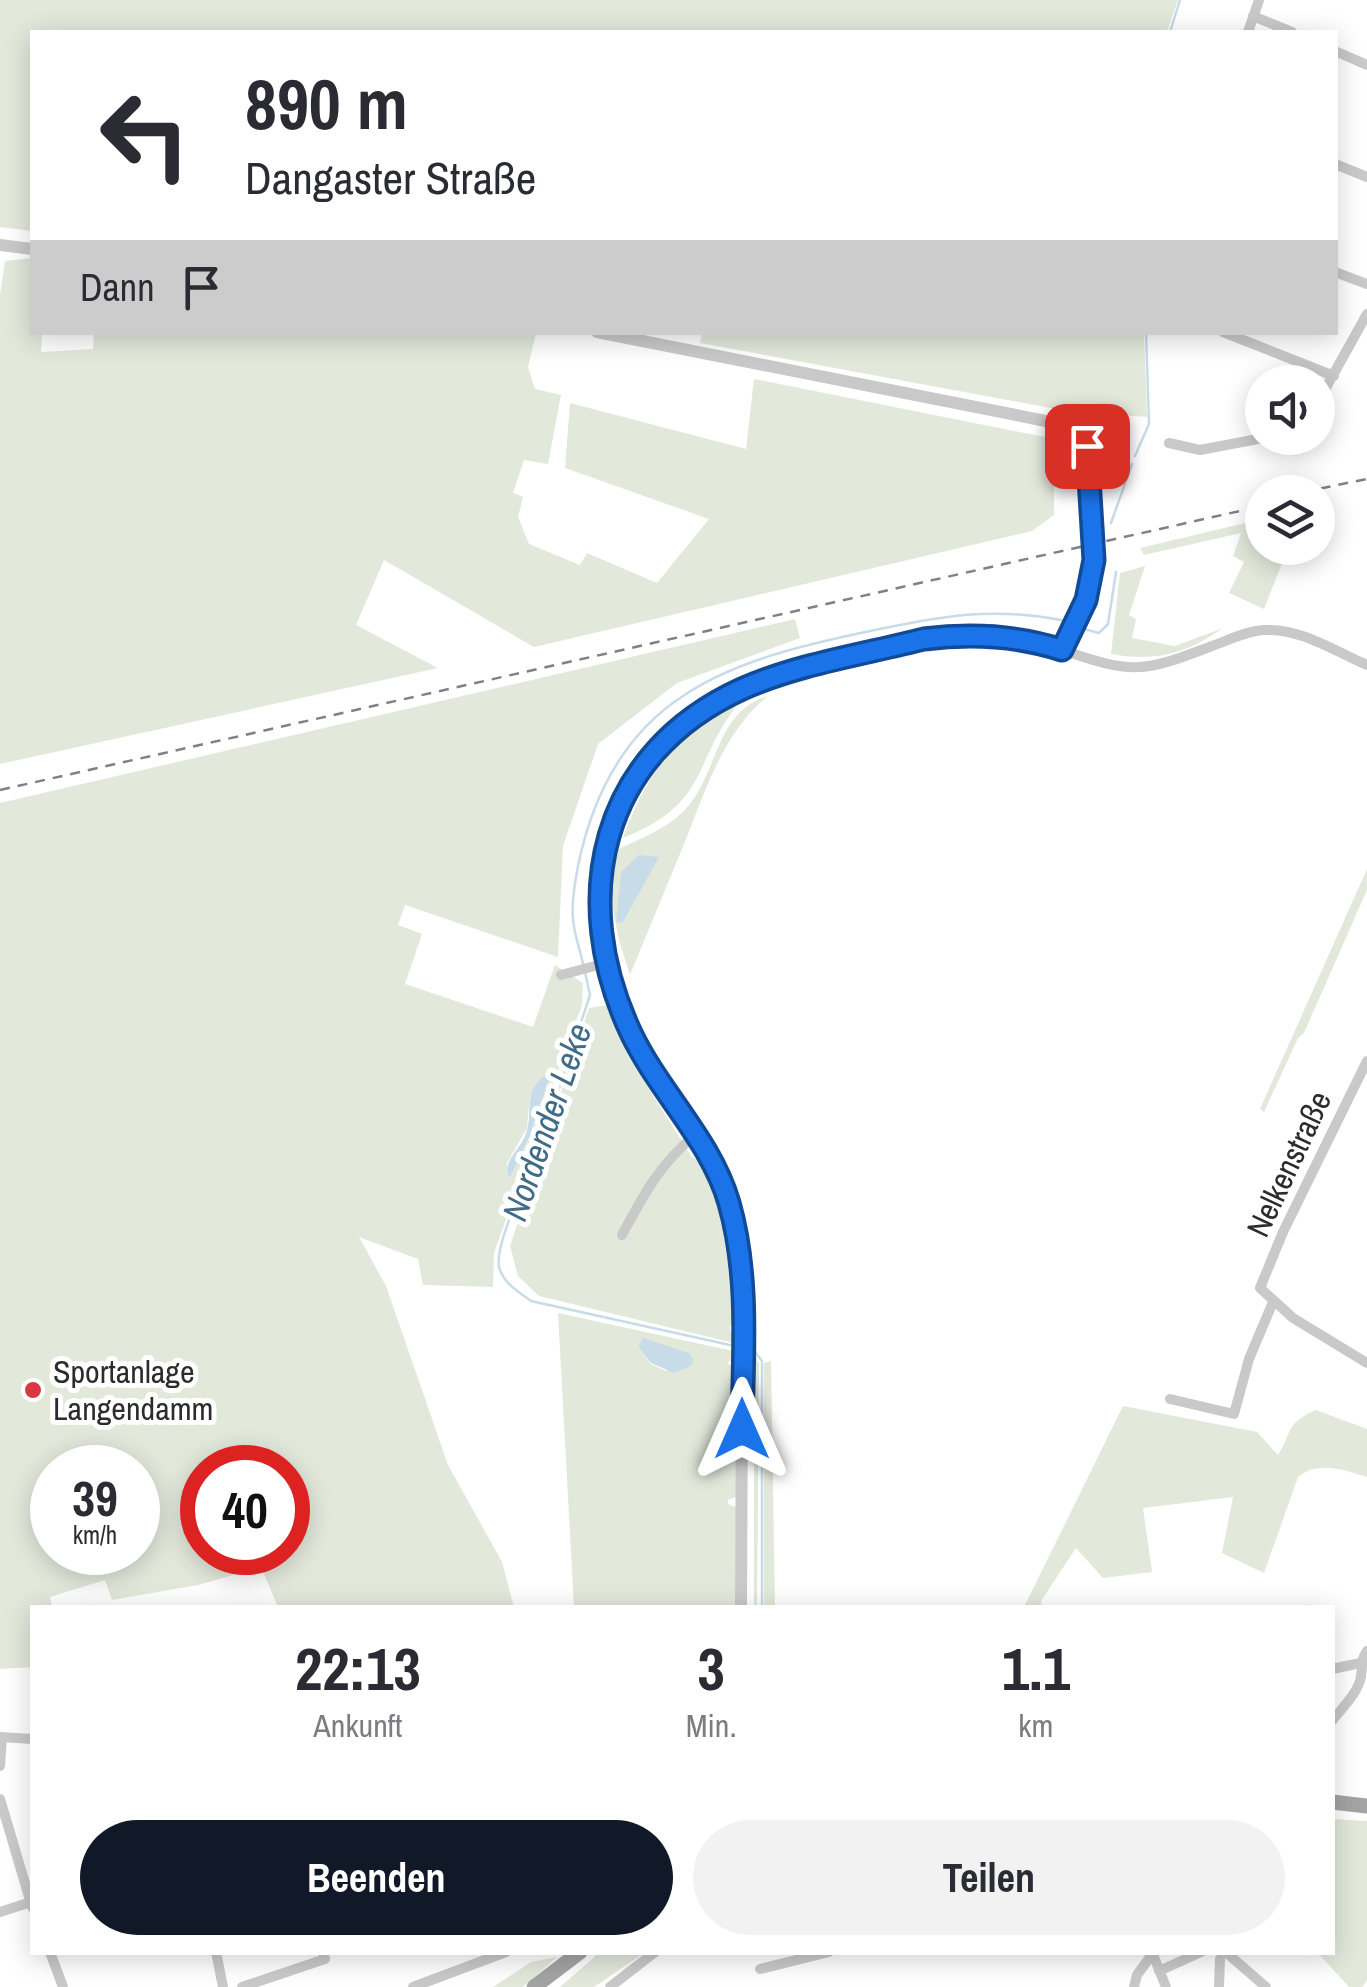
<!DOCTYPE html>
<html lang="de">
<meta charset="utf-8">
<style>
:root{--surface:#fff;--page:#f2f2f3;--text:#2b2b33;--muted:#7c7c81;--accent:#111827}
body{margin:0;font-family:"Archivo Narrow",sans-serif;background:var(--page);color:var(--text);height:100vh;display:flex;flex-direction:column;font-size:38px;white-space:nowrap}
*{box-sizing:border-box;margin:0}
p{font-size:32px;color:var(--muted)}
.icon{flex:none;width:55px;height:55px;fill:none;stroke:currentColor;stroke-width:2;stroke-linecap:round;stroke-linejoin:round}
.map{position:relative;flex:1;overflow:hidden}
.sheet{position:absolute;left:30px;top:1605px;width:1305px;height:350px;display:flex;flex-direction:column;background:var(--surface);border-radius:0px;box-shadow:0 5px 25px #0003}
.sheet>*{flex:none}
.banner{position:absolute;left:30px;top:30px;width:1308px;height:305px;border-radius:0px;box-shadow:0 5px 25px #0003;background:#fff;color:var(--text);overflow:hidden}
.fabs{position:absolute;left:1245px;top:365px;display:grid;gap:20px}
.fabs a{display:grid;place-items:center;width:90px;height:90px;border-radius:50%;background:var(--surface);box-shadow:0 5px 25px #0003;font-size:50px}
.speed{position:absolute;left:30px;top:1445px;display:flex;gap:20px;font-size:50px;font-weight:700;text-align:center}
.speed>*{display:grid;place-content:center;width:130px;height:130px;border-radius:50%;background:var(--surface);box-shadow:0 5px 25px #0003;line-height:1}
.speed small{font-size:25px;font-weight:400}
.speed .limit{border:15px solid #d22;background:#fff;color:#111}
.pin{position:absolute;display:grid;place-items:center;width:85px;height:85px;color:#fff;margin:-42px;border-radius:20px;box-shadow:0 5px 15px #0006}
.me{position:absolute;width:110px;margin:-55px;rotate:0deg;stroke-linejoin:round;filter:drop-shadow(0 0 8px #0008)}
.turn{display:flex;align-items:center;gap:35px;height:210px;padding:0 50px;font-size:45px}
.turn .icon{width:130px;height:130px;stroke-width:2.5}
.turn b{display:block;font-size:70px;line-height:85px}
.then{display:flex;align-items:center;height:95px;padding:0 50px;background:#0003;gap:20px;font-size:38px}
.eta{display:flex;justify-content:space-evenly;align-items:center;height:170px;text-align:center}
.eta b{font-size:60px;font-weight:800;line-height:70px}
.action{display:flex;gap:20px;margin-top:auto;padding:20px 50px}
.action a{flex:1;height:115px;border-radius:60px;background:var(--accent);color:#fff;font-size:40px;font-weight:800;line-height:115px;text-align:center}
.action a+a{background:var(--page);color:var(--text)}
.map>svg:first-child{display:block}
.green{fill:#e2e9db;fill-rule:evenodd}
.water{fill:#c8dbe8}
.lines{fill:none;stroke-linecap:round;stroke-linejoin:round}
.stream{stroke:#c8dbe8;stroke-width:2.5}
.minor{stroke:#c9c9c9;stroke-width:10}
.tertiary{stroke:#c9c9c9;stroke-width:12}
.primary{stroke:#a4a4a4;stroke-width:15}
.rail{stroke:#818181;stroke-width:2.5;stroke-dasharray:10 8;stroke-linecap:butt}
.route-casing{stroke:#114b97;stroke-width:25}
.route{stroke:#1a73e8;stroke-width:18}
.poi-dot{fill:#d93843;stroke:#fff;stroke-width:4}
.labels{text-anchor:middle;stroke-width:10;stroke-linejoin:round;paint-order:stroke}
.street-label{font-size:32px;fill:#2c2c2c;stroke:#fff}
.poi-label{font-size:32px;fill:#2c2c2c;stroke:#fff;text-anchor:start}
.water-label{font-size:35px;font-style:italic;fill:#406c89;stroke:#fff}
</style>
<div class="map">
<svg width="1367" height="1987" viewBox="0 0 1367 1987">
<rect width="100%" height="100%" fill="#fff"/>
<!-- green -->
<path class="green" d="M0 0H1178L1167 32H32V231L0 227Z
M32 258V332L42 333 41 352 93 349 94 332 536 333 528 367 535 389 561 395 548 464 524 460 513 493 523 497 518 517 529 544 580 565 587 553 657 583 709 519 565 468 570 403 746 449 754 379 1065 441 1078 452 1083 485 1054 487V515L1032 531 534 647 384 560 356 625 438 668 0 764V295L5 261Z
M702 332 1144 333 1147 417 1067 411 700 343Z
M1262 519V548H1288L1264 609 1229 593 1244 562 1233 556 1241 533 1144 555 1140 548Z
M1145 566 1129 615 1136 619 1132 638 1175 646 1223 628C1187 654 1154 662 1111 654L1120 573Z
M795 619 800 638 677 683 598 744 563 846 558 957 405 905 398 925 422 934 405 984 533 1027 555 965 583 983 582 1005 494 1253 493 1287 423 1285 418 1259 359 1237 386 1286 448 1465 502 1562 514 1607H278L261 1567 198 1585 112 1600 105 1580 50 1597 52 1607 32 1608V1667L0 1669V803ZM547 1072H551L530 1137 508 1179 507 1163 527 1128 530 1096ZM52 1468H138V1552H52ZM202 1468H288V1552H202Z
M768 696C723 732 705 792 684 844 666 888 648 931 630 975 616 932 604 893 619 849 645 836 675 826 692 801 719 764 718 711 768 696Z
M737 705C690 768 709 803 623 838 642 783 679 723 737 705Z
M1367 869V890L1304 1033 1298 1038 1264 1112 1260 1109Z
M607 1005 628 1056 692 1157C731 1177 736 1282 737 1321L730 1326V1331L737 1334 734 1343 539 1296 518 1276 510 1246 589 1008Z
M558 1313 733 1351 736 1360 729 1361 728 1364 738 1367 736 1497 728 1500V1504L736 1507 735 1607H574ZM643 1339 689 1354 666 1371 651 1364 638 1347Z
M754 1354 759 1364 757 1608 754 1607Z
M771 1361 775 1607 764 1608V1363Z
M1123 1406 1257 1432 1278 1455C1293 1432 1284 1424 1316 1410L1367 1429V1477C1344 1470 1318 1460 1298 1477L1264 1573 1222 1553 1233 1497 1143 1508 1152 1572 1103 1578 1076 1548 1041 1601 1042 1607H1024Z
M1333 1819 1367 1821V1980L1362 1987H1349L1318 1953 1332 1952Z
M599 1953H644L594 1987H560Z
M557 1957 523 1987H493L531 1962Z"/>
<!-- water -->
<path class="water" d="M639 855 659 857 623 922 616 923 621 872Z
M552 1070 532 1129H545L539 1148 529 1138 509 1179C502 1161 518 1152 525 1136 536 1110 518 1092 552 1070Z
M643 1338 689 1353 693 1359 692 1365 674 1373 651 1363 638 1347Z"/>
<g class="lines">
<!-- stream -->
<path class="stream" d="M1170 32 1180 0
M1135 456 1149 424 1146 332
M1111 523 1132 464
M1084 629 1099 633 1108 624 1116 572
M583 964C580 949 574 934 573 919 571 903 575 882 578 866 592 798 623 735 683 696 736 660 808 644 870 631 942 616 993 606 1066 621
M545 1131 590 995 585 972
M542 1139C533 1167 494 1242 499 1267 503 1283 519 1292 531 1301L739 1347
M747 1349 755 1352 762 1361V1608"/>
<!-- minor -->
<path class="minor" d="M1253 16 1292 32
M1248 32 1259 0
M1335 51 1367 65
M1335 164 1367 177
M1335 272 1367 284
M1223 332 1334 376
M1318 402 1367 314
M1169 443 1200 450 1263 438
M1062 650C1133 674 1142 673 1212 646 1229 640 1246 631 1264 630 1301 628 1334 651 1367 665
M561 975 606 963
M1367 1061 1283 1232 1260 1288 1293 1318 1367 1363
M622 1235C644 1194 659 1165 695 1135
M1170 1399 1234 1414 1249 1359 1273 1302
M1332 1669 1365 1662
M1332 1721C1342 1708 1359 1692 1361 1676 1363 1664 1360 1662 1367 1651
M0 1737 32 1739
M0 1766 2 1737
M0 1799 32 1907
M0 1912 31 1902
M50 1952 63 1987
M216 1952 223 1987
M1152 1952 1166 1987
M1229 1955 1266 1987
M760 1969 829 1952
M1159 1971 1201 1952
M242 1987 325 1959 323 1952
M413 1987 506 1952
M610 1987 655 1952
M1134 1987 1137 1975 1153 1953
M1219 1987 1220 1959"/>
<!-- tertiary -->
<path class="tertiary" d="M0 245 32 249
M597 332 1056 423 1081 435 1089 455 1094 560 1086 600 1062 650C966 619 867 648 774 678 712 698 662 734 629 791 580 875 596 977 644 1057 680 1120 726 1171 738 1244 746 1292 743 1341 742 1388 742 1461 741 1534 741 1608"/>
<!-- primary -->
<path class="primary" d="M1332 1802 1367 1806
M534 1987 580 1952"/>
<!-- rail -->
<path class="rail" d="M1303 492 1367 479
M0 790 1262 506"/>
</g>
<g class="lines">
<!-- route casing -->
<g class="route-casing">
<path id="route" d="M742 1429C743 1355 750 1276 729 1203 711 1140 659 1092 631 1033 568 899 599 754 742 689 798 664 865 654 924 639 972 633 1016 635 1062 650L1086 600 1094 560 1087 446"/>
</g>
<!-- route -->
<use href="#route" class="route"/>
</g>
<!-- markers -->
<circle class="poi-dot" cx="33" cy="1390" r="10"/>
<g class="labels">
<!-- street labels -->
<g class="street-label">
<text transform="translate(1289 1164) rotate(-65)" y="11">Nelkenstraße</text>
</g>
<!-- poi labels -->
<g class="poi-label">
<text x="53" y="1383">Sportanlage<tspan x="53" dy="37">Langendamm</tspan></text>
</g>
<!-- water labels -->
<g class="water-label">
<text transform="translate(547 1122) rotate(-71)" y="12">Nordender Leke</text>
</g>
</g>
</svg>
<div class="fabs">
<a><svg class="icon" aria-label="sound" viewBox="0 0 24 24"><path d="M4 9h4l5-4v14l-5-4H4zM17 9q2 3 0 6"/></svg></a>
<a><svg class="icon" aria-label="layers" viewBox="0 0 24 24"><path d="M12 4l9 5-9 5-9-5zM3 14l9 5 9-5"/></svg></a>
</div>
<div class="speed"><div>39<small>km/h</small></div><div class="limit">40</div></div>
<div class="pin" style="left:1087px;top:446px;background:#d93025"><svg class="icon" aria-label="arrive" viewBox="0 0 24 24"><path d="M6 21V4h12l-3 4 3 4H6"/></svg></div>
<svg class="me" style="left:742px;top:1429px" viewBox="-20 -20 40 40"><path d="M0-17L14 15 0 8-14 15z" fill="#1a73e8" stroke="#fff" stroke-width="4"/></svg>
<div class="banner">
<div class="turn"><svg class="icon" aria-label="left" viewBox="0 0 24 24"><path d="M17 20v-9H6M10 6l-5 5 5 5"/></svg><div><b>890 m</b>Dangaster Straße</div></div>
<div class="then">Dann<svg class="icon" aria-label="arrive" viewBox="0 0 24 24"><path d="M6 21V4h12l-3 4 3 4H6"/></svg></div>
</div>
<section class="sheet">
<div class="eta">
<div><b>22:13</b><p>Ankunft</p></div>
<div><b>3</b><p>Min.</p></div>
<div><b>1.1</b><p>km</p></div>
</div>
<div class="action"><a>Beenden</a><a>Teilen</a></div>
</section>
</div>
